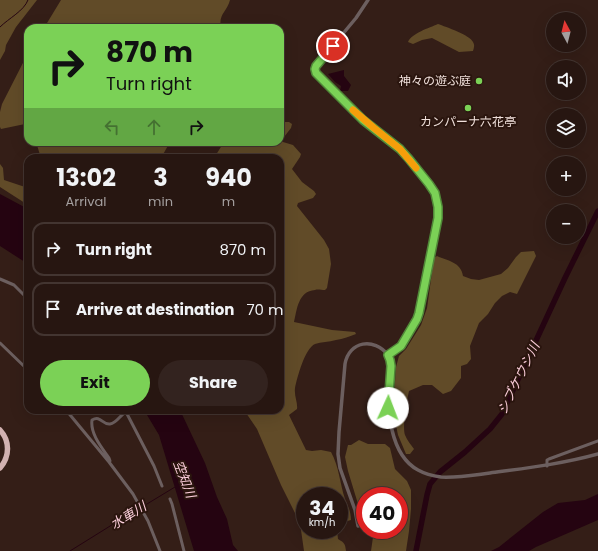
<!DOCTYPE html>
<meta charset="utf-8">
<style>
:root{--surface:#271611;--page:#33231f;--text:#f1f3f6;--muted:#a49f9f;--line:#433531;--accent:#7bd156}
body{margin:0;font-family:Poppins,"Noto Sans JP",sans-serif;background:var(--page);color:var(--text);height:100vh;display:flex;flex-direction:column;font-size:15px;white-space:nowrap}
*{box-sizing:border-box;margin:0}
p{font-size:13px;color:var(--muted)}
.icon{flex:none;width:22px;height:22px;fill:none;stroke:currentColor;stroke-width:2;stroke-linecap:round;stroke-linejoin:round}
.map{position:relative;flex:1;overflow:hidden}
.panel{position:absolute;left:24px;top:154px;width:260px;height:260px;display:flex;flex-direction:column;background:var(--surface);border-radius:12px;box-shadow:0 4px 16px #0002,0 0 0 1px var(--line)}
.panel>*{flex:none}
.banner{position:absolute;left:24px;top:24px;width:260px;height:122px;border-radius:12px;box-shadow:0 4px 16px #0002,0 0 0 1px var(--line);background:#7bd156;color:#111;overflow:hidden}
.needle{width:26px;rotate:353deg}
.buttons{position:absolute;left:546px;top:12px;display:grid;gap:8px}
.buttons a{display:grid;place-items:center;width:40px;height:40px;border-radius:50%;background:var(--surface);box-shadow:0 4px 16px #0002,0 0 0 1px var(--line);font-size:20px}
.speed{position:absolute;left:296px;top:487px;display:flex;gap:8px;font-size:20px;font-weight:700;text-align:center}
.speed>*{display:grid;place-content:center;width:52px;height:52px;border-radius:50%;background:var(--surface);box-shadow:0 4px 16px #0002,0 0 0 1px var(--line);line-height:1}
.speed small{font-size:10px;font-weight:400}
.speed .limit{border:6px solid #d22;background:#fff;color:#111}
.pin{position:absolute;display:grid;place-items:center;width:34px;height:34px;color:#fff;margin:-17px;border:2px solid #fff;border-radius:50%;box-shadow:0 1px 4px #0007}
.me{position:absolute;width:44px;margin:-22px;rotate:2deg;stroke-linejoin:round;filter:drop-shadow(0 0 3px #0008)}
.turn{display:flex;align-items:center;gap:14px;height:84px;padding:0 16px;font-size:18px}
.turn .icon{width:52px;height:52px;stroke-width:2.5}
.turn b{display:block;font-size:28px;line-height:34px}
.lanes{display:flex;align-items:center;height:38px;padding:0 16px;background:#0003;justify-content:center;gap:20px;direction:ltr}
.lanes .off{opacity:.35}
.eta{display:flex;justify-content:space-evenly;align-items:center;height:68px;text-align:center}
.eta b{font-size:24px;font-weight:700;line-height:28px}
.button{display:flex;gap:8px;margin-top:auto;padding:8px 16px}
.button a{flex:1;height:46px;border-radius:24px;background:var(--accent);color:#111;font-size:16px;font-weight:700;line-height:46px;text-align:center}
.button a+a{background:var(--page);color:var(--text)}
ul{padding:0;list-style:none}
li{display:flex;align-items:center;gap:12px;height:54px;margin:0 8px 6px;padding:0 8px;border:2px solid var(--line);border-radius:12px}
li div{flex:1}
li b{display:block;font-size:15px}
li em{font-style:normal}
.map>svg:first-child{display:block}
.forest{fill:#614b28}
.water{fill:#250411}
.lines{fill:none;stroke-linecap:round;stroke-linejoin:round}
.stream{stroke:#250411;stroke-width:1}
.river{stroke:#250411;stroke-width:5.5}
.minor{stroke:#6c5f5f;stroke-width:3}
.tertiary{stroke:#6c5f5f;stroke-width:3.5}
.motorway{stroke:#d1b1b0;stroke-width:5.5}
.route-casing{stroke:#508838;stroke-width:10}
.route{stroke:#7bd156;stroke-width:7}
.slow{stroke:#f59e0b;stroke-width:7}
.poi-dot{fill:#7bd156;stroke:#2a150e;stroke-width:1.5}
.labels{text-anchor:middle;stroke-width:4;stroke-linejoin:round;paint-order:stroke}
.poi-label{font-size:12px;fill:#f0e0db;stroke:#2a150e;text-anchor:end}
.water-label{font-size:13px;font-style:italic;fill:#fccedb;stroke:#2a150e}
</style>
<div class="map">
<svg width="598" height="551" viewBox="0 0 598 551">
<rect width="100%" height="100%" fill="#341e17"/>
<!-- forest -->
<path class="forest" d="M0 0H37L16 27 6 45 5 51 0 60Z
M61 0H230C227 12 218 14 221 28H44Z
M438 24C446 27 470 35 473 42 475 45 474 48 473 51L459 52 432 38 422 40 413 44 408 42C412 33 429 28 438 24Z
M28 53V125L25 124 1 129 0 127V112L2 104Z
M284 122H289L292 124 291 128 281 141 283 142 293 145 301 154 300 157 292 169 302 182 314 191 316 194 313 198 298 203 297 206 324 240 329 249 331 264 327 288 325 290C321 290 318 289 315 290 298 291 297 310 294 322L332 330 355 332 356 334C350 336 343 339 336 340 329 342 321 342 315 344 305 348 297 378 295 388 294 396 298 403 297 409L289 415 306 450 312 451 321 450 331 452C339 466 340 484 345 499 348 506 351 512 351 520L344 522 339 525V496H305V530H337L338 539C345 543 345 544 346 551H304L300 523 281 485 257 429 244 410H280V158H214L224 142H280V126Z
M36 142H170L161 158H41Z
M0 164 3 168 4 180 28 188V205L0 187Z
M534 251 536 256 517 294 510 292 502 296 495 303 488 314 479 323 470 346 471 359 467 364 461 366V378L451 391 443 394 432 385H423L409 391C407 400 402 427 405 435 407 440 411 445 414 449L410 454H406L398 435 393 411 396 367 399 356 406 349 421 325 427 308 434 258 437 256C448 261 461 262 463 276L471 279 479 280 501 274 508 268 516 257 521 252Z
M359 440 368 444H385L390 448 395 469 407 481 411 490V509L409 531 406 551H371L373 537 372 530H399V496H365V504L363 503 358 504 348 471 345 457 348 445H351Z"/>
<!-- water -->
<path class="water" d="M344 70V76L351 85 348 91H340L341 86 335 82 328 74Z
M0 194 28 209V264L0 246Z
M144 410H180L205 463 217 497 227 519 233 545 238 551H194L187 528 159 435Z
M598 494V520L536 547 529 551H491L499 547 543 512 558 503 585 500Z"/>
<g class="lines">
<!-- stream -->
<path class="stream" d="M0 27C9 18 24 11 28 0
M142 507 175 487
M70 551 139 508"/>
<!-- river -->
<path class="river" d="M416 551 427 495 430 484 440 472 465 452 490 429 502 414 565 278 598 211"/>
<!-- minor -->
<path class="minor" d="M0 279 14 285 28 299
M0 343 28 370
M66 410 109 462 133 494 148 521 160 551
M125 410 154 466 162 486
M109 462 110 461 109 458C102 448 90 434 92 420 101 415 102 425 110 424 117 423 120 415 126 412
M547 466V460L549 459 598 441
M170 499 172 504 184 551"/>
<!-- tertiary -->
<path class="tertiary" d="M368 0 356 18 316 66 315 71 337 94 363 120 405 154 429 184 435 193 438 202V218L419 313 417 319 401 346 388 355C394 367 389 387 388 400 388 410 390 421 392 430 396 447 403 462 418 470 425 474 433 476 441 477 457 478 474 475 490 473 527 468 562 464 598 454
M358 526 355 510 340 468 338 454 339 432 345 364C349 341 374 337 388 355"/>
<!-- motorway -->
<path class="motorway" d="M0 430C10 441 10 456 0 468"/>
</g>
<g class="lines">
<!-- route casing -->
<g class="route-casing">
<path id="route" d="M333 46 316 66 315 69 316 73 363 120 400 149 409 159 429 184 435 193 438 207V218L419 313 417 319 401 346 388 355 390 360 391 366 388 408"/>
</g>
<!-- route -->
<use href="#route" class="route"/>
<!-- slow -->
<path class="slow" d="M353 110 374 128 400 149 416 168"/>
</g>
<!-- markers -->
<g class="poi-dot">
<circle cx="479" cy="81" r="4"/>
<circle cx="468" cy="108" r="4"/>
</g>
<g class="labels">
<!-- poi labels -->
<g class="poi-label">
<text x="471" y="85">神々の遊ぶ庭</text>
<text x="468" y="126" text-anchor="middle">カンパーナ六花亭</text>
</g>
<!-- water labels -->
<g class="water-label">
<text transform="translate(518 378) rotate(-64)" y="5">シブケウシ川</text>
<text transform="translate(185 479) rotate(69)" y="5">空知川</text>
<text transform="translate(128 515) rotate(-32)" y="5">水車川</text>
</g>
</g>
</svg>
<div class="buttons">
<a><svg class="needle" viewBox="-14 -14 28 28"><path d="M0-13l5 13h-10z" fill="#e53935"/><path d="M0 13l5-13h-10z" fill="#a49f9f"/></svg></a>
<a><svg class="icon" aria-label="sound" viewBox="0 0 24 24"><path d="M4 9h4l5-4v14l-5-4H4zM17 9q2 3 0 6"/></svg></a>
<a><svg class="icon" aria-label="layers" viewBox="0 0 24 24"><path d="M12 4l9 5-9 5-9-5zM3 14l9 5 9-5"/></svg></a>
<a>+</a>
<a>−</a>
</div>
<div class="speed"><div>34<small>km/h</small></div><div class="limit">40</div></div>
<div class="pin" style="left:333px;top:46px;background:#d93025"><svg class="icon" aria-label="arrive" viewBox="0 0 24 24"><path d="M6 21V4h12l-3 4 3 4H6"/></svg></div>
<svg class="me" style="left:388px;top:408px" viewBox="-20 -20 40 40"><circle r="19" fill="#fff"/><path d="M0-13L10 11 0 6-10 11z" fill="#7bd156"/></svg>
<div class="banner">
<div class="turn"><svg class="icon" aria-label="right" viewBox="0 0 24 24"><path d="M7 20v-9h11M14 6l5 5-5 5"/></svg><div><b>870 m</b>Turn right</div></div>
<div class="lanes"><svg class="icon off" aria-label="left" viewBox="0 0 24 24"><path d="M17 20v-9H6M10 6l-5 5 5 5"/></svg><svg class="icon off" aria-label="ahead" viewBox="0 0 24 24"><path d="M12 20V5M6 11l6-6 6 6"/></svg><svg class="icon" aria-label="right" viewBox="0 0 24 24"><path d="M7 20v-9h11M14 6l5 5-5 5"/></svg></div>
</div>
<section class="panel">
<div class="eta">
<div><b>13:02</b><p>Arrival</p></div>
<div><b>3</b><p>min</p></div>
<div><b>940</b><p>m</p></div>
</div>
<ul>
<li><svg class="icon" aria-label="right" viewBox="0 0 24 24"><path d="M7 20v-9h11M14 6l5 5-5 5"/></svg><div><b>Turn right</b></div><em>870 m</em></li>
<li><svg class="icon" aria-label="arrive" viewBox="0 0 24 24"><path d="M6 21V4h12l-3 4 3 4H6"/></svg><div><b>Arrive at destination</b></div><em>70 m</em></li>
</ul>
<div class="button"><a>Exit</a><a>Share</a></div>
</section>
</div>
